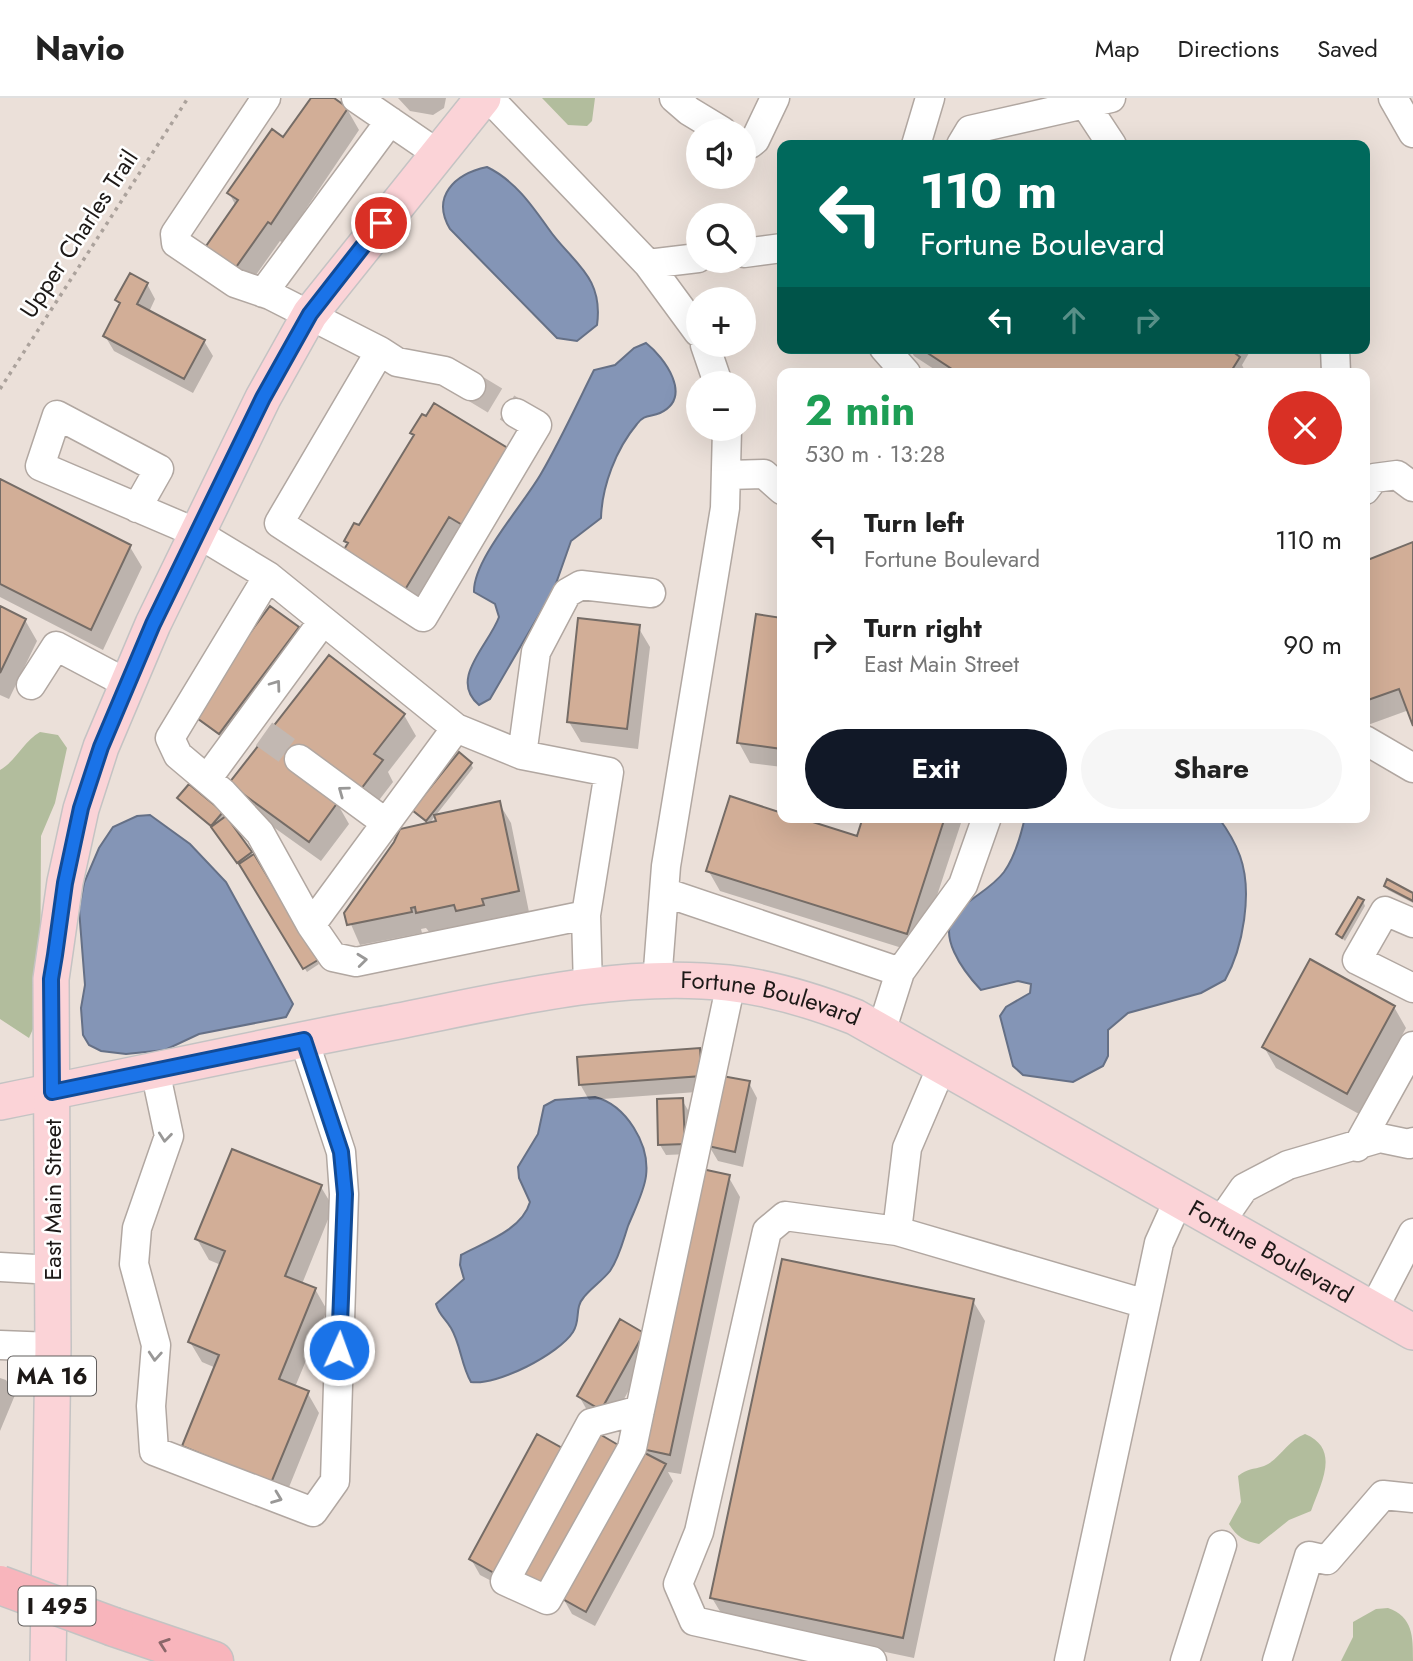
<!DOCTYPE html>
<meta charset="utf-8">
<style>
:root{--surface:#fff;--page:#f6f6f6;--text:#222;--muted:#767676;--line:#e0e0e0;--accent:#111827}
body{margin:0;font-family:Jost,sans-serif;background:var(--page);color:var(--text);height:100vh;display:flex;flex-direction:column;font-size:26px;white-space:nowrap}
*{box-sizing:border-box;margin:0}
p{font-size:23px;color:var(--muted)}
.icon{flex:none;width:38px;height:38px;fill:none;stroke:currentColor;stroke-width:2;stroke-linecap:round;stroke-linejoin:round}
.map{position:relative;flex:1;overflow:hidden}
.sheet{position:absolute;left:777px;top:270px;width:593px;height:455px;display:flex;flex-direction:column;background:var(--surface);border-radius:14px;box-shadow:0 7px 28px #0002}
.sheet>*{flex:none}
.guide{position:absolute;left:777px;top:42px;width:593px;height:214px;border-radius:14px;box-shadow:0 7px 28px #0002;background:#00695c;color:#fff;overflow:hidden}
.fabs{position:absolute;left:686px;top:21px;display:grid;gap:14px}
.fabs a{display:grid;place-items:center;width:70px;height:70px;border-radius:50%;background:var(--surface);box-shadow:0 7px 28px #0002;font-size:35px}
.pin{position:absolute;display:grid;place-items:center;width:60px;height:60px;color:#fff;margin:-30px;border:4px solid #fff;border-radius:50%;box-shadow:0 2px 7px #0007}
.me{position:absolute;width:77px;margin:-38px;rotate:2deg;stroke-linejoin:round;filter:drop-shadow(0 0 5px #0008)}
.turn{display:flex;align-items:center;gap:24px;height:147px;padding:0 28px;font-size:32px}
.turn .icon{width:91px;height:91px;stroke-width:2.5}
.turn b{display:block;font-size:49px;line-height:60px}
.lanes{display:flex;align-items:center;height:66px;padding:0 28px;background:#0003;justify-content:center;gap:35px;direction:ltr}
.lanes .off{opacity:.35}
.round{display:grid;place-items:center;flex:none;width:74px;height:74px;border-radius:37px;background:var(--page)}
.headline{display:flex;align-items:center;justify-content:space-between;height:119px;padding:0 28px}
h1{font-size:42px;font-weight:700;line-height:52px;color:#1e9e55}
.button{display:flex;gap:14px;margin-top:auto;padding:14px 28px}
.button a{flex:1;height:80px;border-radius:42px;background:var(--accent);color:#fff;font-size:28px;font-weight:700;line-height:80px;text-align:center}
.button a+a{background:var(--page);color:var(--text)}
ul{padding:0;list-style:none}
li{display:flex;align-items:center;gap:21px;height:105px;padding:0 28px}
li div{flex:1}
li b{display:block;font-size:26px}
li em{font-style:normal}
header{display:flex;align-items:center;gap:42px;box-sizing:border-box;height:98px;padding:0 35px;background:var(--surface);border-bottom:2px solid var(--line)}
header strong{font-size:33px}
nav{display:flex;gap:38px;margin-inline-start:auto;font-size:24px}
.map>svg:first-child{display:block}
.green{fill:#b2bd9d}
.water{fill:#8495b6;stroke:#657086;stroke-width:2}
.shadow{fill:#0003}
.building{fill:#d2ae97;stroke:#756c66;stroke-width:2}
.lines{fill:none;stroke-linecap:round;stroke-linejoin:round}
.minor-tunnel{stroke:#c2b8b2;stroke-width:28;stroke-dasharray:28 14;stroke-linecap:butt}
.minor-casing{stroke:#b1a7a1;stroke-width:31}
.major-casing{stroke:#c4c3c3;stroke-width:38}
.highway-casing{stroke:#c4c3c3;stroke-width:41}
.path{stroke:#aba29c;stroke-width:3.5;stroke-dasharray:3.5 5;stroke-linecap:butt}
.minor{stroke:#fff;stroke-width:28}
.major{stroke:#fbd3d7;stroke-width:35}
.highway{stroke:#f8b5bc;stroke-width:38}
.highway-bridge-casing{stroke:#c4c3c3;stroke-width:41;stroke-linecap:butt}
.highway-bridge{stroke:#f8b5bc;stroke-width:38}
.oneway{stroke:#999897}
.oneway2{stroke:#8a676a}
.route-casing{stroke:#114b97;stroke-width:18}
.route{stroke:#1a73e8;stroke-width:12}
.labels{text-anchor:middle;stroke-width:5;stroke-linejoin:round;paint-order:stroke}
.shield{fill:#fff;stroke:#615e5d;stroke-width:2}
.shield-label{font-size:23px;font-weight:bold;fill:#1d1917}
.street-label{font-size:24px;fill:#1d1917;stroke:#fff}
</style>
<header>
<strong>Navio</strong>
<nav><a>Map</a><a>Directions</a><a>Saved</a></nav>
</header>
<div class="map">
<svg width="1413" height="1563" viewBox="0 0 1413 1563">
<rect width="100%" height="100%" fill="#ebe0d9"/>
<!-- green -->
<path class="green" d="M542 0H595L592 23 587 28 568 27Z
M40 634 58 637 67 650 55 705 41 738 40 915 29 940 0 921V672C17 662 23 644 40 634Z
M1305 1336C1341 1351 1321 1385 1311 1413L1289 1422 1259 1446C1244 1443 1237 1439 1229 1426L1241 1404 1238 1378C1248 1370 1252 1372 1264 1368 1279 1362 1288 1342 1305 1336Z
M1388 1510C1413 1519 1413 1538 1413 1563H1341L1353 1539V1524L1376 1511Z"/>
<!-- water -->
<path class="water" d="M487 69C514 82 531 106 548 130 571 164 604 177 597 227L577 243 557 240 450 131C431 99 454 76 487 69Z
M646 245C664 259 694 299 660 315 651 319 644 316 637 326 616 351 602 388 601 420L571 443 554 491 490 601 479 607C448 581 489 547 499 519L495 506 474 494C473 461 525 405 542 374 561 341 577 306 594 272L615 267 634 250Z
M150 717 190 746 226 784 293 906 286 919 199 936 165 952 126 956 101 953 89 947 83 937 81 910 85 887 79 811 84 785 99 750 113 729 137 718Z
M1025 719H1218C1227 731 1235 744 1240 758 1253 794 1243 850 1225 882L1201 895 1128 915 1108 932V958L1103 968 1073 984 1023 977 1013 968 1000 918 1006 909 1030 895 1031 886 1018 883 981 892C964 874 934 835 958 813 972 799 992 790 1004 774 1015 759 1021 737 1025 719Z
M595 999C626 1007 650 1046 646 1078 644 1094 634 1113 628 1128 623 1143 619 1160 610 1173 602 1183 591 1190 584 1199 574 1210 581 1222 573 1234 559 1256 497 1288 471 1284 461 1267 461 1247 451 1230 445 1220 439 1217 436 1206L464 1181 460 1167 461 1157C485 1144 522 1132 530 1104L519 1080 518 1069 538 1036 544 1008 555 1002Z"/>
<!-- shadow -->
<path class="shadow" d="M313 0H330L347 11 359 32 283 145 280 143 246 191 206 151 236 108 229 95 284 42Z
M398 0H446L444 10 433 17 410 13Z
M147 186 155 201 149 214 204 243 213 258 193 295 114 253 105 238 121 208 117 202Z
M909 250H1252L1242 267 1246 275H940L914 258Z
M413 335 509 353 415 515 346 443 359 430 415 339Z
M0 383 130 449 142 469 103 552 0 499Z
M1413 446V623L1409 612 1365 628V465Z
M0 510 25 522 37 543 9 601 0 597Z
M781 522 782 523V669L750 665 739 645Z
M638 529 650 549 638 651 581 644 569 624Z
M297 530 300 535 222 639 195 620Z
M329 559 404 617 416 638 388 674 393 684 373 710 337 705 349 726 321 763 251 713 228 689Z
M471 666 473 670 429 726 417 717 414 713Z
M179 700 221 715 226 720 254 759 319 866 307 874 242 767 214 731Z
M731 700 782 716V719L858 740 865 719H963L918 855 720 793 708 772Z
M499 705 511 725 529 814 493 821 494 828 430 835 426 830 421 831 422 835 360 847 346 815 438 725Z
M1386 788 1413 797V805L1388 792Z
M1363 803 1365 808 1345 843 1338 836Z
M1394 909 1406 930 1359 1016 1276 970 1264 949Z
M699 952 708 967 710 993 589 1002 580 986Z
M749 985 757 1000 743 1069 718 1063 709 1048Z
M682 1002 688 1012 689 1056 666 1057 660 1047Z
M728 1078 740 1099 681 1376 668 1374 673 1383 595 1528 572 1516 563 1500 649 1359 644 1351Z
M321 1089 333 1109 302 1186 315 1191 327 1212 295 1289 307 1294 319 1315 283 1404 196 1369 184 1348 216 1270 202 1264 190 1244 221 1167 209 1162 197 1141Z
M973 1203 985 1223 914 1560 724 1520 712 1500Z
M643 1236 652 1251 610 1326 588 1314 579 1298Z
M0 1280 6 1282 15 1297 0 1333Z
M561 1351 503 1489 480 1477 471 1461Z"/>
<!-- building -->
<path class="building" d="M311 0H334L348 10 271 126 268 124 234 172 204 151 238 102 227 95 272 31 283 39Z
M130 175 148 185 137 206 205 242 184 281 103 238 120 205 115 202Z
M920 250H1228L1240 259 1230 275H958Z
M434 305 511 352 464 428 449 419 403 495 340 458 348 445 344 443 354 425 359 427 414 337 410 335 422 316 426 318Z
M0 381 131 447 91 532 0 486Z
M1413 444V628L1399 591 1365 603V463Z
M0 508 26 521 0 575Z
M270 508 299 529 219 636 190 615Z
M756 516 782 520V651L737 645Z
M578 520 640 527 627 631 567 624Z
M329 557 405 616 374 656 383 662 361 691 338 704 309 744 239 693 226 689Z
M459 654 472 665 426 723 412 712Z
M189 686 223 714 211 728 177 700Z
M730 698 782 715V719H797L857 738 863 719H945L907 836 706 773Z
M500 703 519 793 482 801 484 807 456 813 454 807 416 815 415 809 411 810 412 814 347 827 344 815 394 744 400 731 436 723 434 717Z
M226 718 252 754 237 765 211 729Z
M254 756 318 862 303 871 239 766Z
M1387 781 1413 795V803L1384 788Z
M1358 799 1364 802 1342 840 1336 836Z
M1310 861 1395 908 1347 996 1262 949Z
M700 950 702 978 579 987 577 959Z
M722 978 750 983 735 1054 708 1048Z
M683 1000 685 1046 658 1047 657 1001Z
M232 1051 322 1087 285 1178 316 1190 279 1281 309 1293 271 1385 182 1348 219 1257 188 1244 225 1153 195 1141Z
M702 1071 730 1077 670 1357 642 1351Z
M782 1161 974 1201 903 1540 710 1500Z
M620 1221 644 1235 601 1312 577 1298Z
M596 1334 620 1348 541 1492 517 1479Z
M537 1336 562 1350 494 1475 469 1461Z
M641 1353 666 1366 586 1514 561 1500Z"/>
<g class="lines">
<!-- minor-tunnel -->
<path class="minor-tunnel" d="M471 288 516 315
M264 636 299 661"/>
<!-- minor casing -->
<g class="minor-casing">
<path id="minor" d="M266 0 175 136 176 145 235 185 270 197 380 253
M356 0 438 56
M489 0 648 166 698 234
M674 0 689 13 722 33
M1393 0 1413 35
M1085 6 1112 47
M744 45 750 46 755 42 775 0
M916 47 930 0
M961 47 970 32 1111 0
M744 155 782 150
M648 166 698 160
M263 195 390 23
M705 247 718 285
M884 250 906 275
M1335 250 1336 275
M471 288 445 273 397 264 380 253 279 425 423 519 537 327 516 315
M727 377 764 376 782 392
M1365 392 1374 380 1397 377 1413 389
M137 410 159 371 57 317 40 368 197 435 268 478 456 630 522 657 609 674 586 817 588 890
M268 478 170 640 178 657 223 695 260 735 311 827 333 859 356 864 586 817
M31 587 56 548 126 585
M1365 642 1413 670
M522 657 536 554 567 495 581 487 651 495
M299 661 386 725
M207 681 323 523
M664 794 900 874 881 934
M1413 825 1385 813 1357 862 1413 890
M311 827 456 630
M900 874 963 787 987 719
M657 884 666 768 725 410 727 331
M155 972 169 1038 137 1130 134 1166 156 1247 151 1308 154 1353 313 1414 335 1383 344 1096 341 1054 304 942
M1357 1049 1413 948
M1219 1126 1244 1090 1288 1067 1380 1040 1409 1046 1413 1044
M897 1133 907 1050 942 968
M0 1169 53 1172
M1146 1206 1159 1145 1178 1103
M1373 1212 1413 1135
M0 1247 53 1249
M640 1312 591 1325 505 1483 547 1502 632 1350 640 1312 731 885
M872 1563 694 1523 678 1486 699 1434 767 1133 785 1118 897 1133 1146 1206 1069 1563
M1185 1563 1222 1447
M1277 1563 1309 1458 1327 1462 1383 1397 1413 1400"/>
</g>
<!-- major casing -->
<g class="major-casing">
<g id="major">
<path id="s1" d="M0 1004C126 979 252 951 378 927 489 906 615 872 728 885 773 890 814 903 855 919L1413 1234"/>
<path d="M48 1563 53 1249 51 881 65 784 81 711 101 649 153 526 263 300 310 216 483 0"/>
</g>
</g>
<!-- highway casing -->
<g class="highway-casing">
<path id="highway" d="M114 1529 214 1563"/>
</g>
<!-- path -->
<path class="path" d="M0 291 188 0"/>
<!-- minor -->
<use href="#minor" class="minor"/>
<!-- major -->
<use href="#major" class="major"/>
<!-- highway -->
<use href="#highway" class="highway"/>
<!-- highway-bridge casing -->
<g class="highway-bridge-casing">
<path id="highway-bridge" d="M0 1487 114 1529"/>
</g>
<!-- highway-bridge -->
<use href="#highway-bridge" class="highway-bridge"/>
</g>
<!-- one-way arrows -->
<defs><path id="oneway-chevron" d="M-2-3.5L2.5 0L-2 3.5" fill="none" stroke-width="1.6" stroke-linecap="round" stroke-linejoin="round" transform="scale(1.75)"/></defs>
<g class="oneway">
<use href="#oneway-chevron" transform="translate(276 587) rotate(-54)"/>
<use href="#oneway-chevron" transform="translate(343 693) rotate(-144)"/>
<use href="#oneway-chevron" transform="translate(362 862) rotate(-6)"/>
<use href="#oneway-chevron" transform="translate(165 1039) rotate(96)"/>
<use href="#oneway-chevron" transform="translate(155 1258) rotate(94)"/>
<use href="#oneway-chevron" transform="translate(277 1400) rotate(21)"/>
</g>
<use class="oneway2" href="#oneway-chevron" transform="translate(164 1546) rotate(-161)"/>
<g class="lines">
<!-- route casing -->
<g class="route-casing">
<path id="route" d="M339 1252 345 1096 341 1054 304 942 52 994 51 881 55 857 65 785 81 710 101 649 153 526 263 300 310 216 381 125"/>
</g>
<!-- route -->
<use href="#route" class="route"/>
</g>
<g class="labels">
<!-- shield labels -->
<g class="shield">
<rect x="8" y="1258.5" width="88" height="39" rx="5"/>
<rect x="18.5" y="1488.5" width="77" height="39" rx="5"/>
</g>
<g class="shield-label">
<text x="52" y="1286">MA 16</text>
<text x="57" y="1516">I 495</text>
</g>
<!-- street labels -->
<g class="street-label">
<text transform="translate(79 136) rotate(-57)" y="8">Upper Charles Trail</text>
<text dy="8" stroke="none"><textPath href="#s1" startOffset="784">Fortune Boulevard</textPath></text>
<text transform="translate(53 1102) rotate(-90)" y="8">East Main Street</text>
<text dy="8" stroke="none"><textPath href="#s1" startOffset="1349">Fortune Boulevard</textPath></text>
</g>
</g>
</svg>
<div class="fabs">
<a><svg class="icon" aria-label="sound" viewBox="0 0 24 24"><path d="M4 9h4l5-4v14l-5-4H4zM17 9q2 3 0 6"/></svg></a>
<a><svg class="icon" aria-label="search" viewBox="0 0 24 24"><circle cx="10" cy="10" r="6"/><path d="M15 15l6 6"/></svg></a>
<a>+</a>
<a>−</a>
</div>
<div class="pin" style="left:381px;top:125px;background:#d93025"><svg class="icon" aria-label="arrive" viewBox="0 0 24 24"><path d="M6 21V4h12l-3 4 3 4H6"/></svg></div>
<svg class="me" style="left:339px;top:1252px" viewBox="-20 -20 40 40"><circle r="17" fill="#1a73e8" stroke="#fff" stroke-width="3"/><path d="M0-11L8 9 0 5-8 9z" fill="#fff"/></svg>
<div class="guide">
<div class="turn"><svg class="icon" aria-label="left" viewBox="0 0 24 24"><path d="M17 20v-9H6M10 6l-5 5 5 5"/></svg><div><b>110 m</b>Fortune Boulevard</div></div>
<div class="lanes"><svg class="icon" aria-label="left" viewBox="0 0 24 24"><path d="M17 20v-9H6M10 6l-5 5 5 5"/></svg><svg class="icon off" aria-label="ahead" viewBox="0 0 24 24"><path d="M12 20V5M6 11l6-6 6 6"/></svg><svg class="icon off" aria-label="right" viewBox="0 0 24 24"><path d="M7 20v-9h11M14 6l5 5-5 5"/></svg></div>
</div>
<section class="sheet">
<div class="headline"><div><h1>2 min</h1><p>530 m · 13:28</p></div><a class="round" style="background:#d93025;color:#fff"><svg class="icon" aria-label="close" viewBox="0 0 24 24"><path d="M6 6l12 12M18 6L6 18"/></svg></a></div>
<ul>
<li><svg class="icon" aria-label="left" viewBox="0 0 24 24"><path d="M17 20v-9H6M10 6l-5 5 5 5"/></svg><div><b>Turn left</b><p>Fortune Boulevard</p></div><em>110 m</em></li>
<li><svg class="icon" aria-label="right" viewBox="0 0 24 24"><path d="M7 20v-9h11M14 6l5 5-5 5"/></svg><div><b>Turn right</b><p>East Main Street</p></div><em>90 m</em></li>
</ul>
<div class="button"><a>Exit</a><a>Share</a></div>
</section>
</div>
